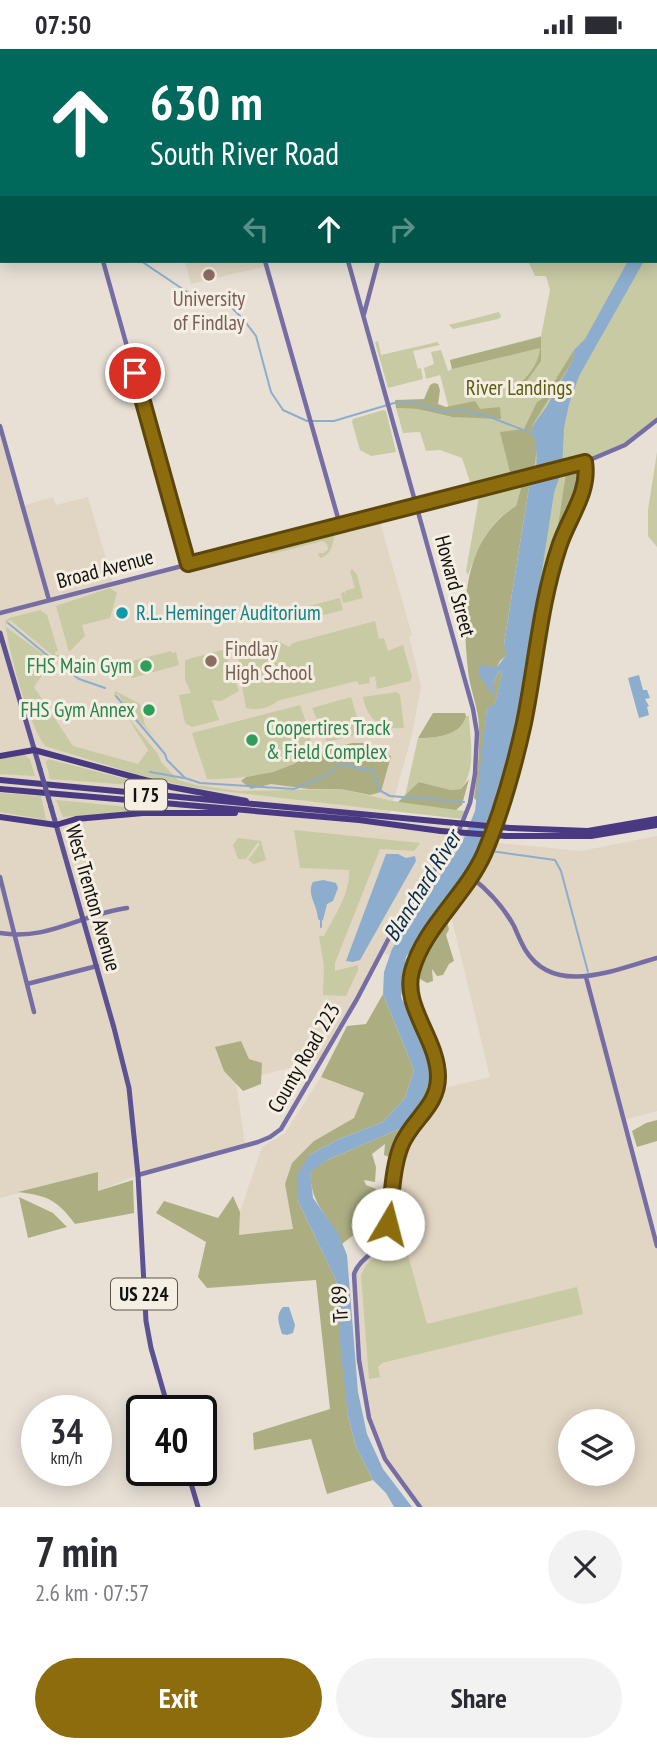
<!DOCTYPE html>
<meta charset="utf-8">
<style>
:root{--surface:#fff;--page:#f2f2f3;--text:#2b2b33;--muted:#7c7c81;--accent:#8d6c0e}
body{margin:0;font-family:"PT Sans Narrow",sans-serif;background:var(--page);color:var(--text);height:100vh;display:flex;flex-direction:column;font-size:26px;white-space:nowrap}
*{box-sizing:border-box;margin:0}
p{font-size:23px;color:var(--muted)}
.icon{flex:none;width:38px;height:38px;fill:none;stroke:currentColor;stroke-width:2;stroke-linecap:round;stroke-linejoin:round}
.map{position:relative;height:1458px;overflow:hidden}
.sheet{display:flex;flex-direction:column;background:var(--surface);flex:1}
.sheet>*{flex:none}
.banner{position:absolute;left:0px;top:0px;width:658px;height:214px;box-shadow:0 4px 18px #0003;background:#00695c;color:#fff;overflow:hidden}
.fabs{position:absolute;left:558px;top:1360px;display:grid;gap:14px}
.fabs a{display:grid;place-items:center;width:77px;height:77px;border-radius:50%;background:var(--surface);box-shadow:0 4px 18px #0003;font-size:35px}
.speed{position:absolute;left:21px;top:1346px;display:flex;gap:14px;font-size:35px;font-weight:700;text-align:center}
.speed>*{display:grid;place-content:center;width:91px;height:91px;border-radius:50%;background:var(--surface);box-shadow:0 4px 18px #0003;line-height:1}
.speed small{font-size:18px;font-weight:400}
.speed .limit{border:4px solid #111;border-radius:10px;background:#fff;color:#111}
.pin{position:absolute;display:grid;place-items:center;width:60px;height:60px;color:#fff;margin:-30px;border:4px solid #fff;border-radius:50%;box-shadow:0 2px 7px #0007}
.me{position:absolute;width:77px;margin:-38px;rotate:8deg;stroke-linejoin:round;filter:drop-shadow(0 0 5px #0008)}
.turn{display:flex;align-items:center;gap:24px;height:147px;padding:0 35px;font-size:32px}
.turn .icon{width:91px;height:91px;stroke-width:2.5}
.turn b{display:block;font-size:49px;line-height:60px}
.lanes{display:flex;align-items:center;height:66px;padding:0 35px;background:#0003;justify-content:center;gap:35px;direction:ltr}
.lanes .off{opacity:.35}
.round{display:grid;place-items:center;flex:none;width:74px;height:74px;border-radius:37px;background:var(--page)}
.head{display:flex;align-items:center;justify-content:space-between;height:119px;padding:0 35px}
h1{font-size:42px;font-weight:800;line-height:52px}
.button{display:flex;gap:14px;margin-top:auto;padding:14px 35px}
.button a{flex:1;height:80px;border-radius:42px;background:var(--accent);color:#fff;font-size:28px;font-weight:800;line-height:80px;text-align:center}
.button a+a{background:var(--page);color:var(--text)}
.status{display:flex;justify-content:space-between;align-items:center;height:49px;padding:0 35px;background:var(--surface);direction:ltr}
.status svg{height:19px;fill:currentColor}
.map>svg:first-child{display:block}
.built{fill:#e1d5c3;fill-rule:evenodd}
.green{fill:#c8caa4;fill-rule:evenodd}
.forest{fill:#acae82}
.water{fill:#8cadce}
.lines{fill:none;stroke-linecap:round;stroke-linejoin:round}
.stream{stroke:#8cadce;stroke-width:2}
.secondary{stroke:#756da3;stroke-width:4.5}
.primary{stroke:#5c5292;stroke-width:5}
.highway{stroke:#493983;stroke-width:6}
.primary-bridge{stroke:#5c5292;stroke-width:5}
.highway-bridge{stroke:#493983;stroke-width:6}
.route-casing{stroke:#5c4609;stroke-width:18}
.route{stroke:#8d6c0e;stroke-width:12}
.education-dot{fill:#8d6e63;stroke:#f5eee2;stroke-width:2.5}
.culture-dot{fill:#0f9aa8;stroke:#f5eee2;stroke-width:2.5}
.leisure-dot{fill:#2e9e5b;stroke:#f5eee2;stroke-width:2.5}
.labels{text-anchor:middle;stroke-width:6;stroke-linejoin:round;paint-order:stroke}
.shield{fill:#f5eee2;stroke:#58544e;stroke-width:2}
.shield-label{font-size:19px;font-weight:bold;fill:#14120e}
.education-label{font-size:21px;fill:#785e54;stroke:#f5eee2}
.park-label{font-size:21px;fill:#5b5c15;stroke:#f5eee2}
.street-label{font-size:21px;fill:#14120e;stroke:#f5eee2}
.culture-label{font-size:21px;fill:#0d838f;stroke:#f5eee2;text-anchor:start}
.leisure-label{font-size:21px;fill:#27864d;stroke:#f5eee2;text-anchor:end}
.water-label{font-size:23px;font-style:italic;fill:#052d4d;stroke:#f5eee2}
</style>
<div class="status"><b>07:50</b><svg viewBox="0 0 49 12"><path d="M0 12V9h3v3zM5 12V6h3v6zM10 12V3h3v9zM15 12V0h3v12zM26 1h20v11H26zM47 4h2v5h-2z"/></svg></div>
<div class="map">
<svg width="657" height="1458" viewBox="0 0 657 1458">
<rect width="100%" height="100%" fill="#e8e0d5"/>
<!-- built -->
<path class="built" d="M0 0H436L2 2 0 167Z
M185 212H265L267 217 191 235Z
M0 377 22 457 53 448 56 456 88 448 113 534 378 466 412 586 409 587 421 637 412 686 389 768 476 776 397 910 382 903 322 1010 236 1033 245 1096 138 1126 98 1142V1123L0 1149Z
M657 787V1062L624 1071 657 1195V1458H420L394 1424 374 1384 362 1335 354 1225 382 1193 388 1175 399 1106 403 1093 436 1041 490 1028 449 858 483 807 489 793 581 802ZM570 1372H623V1424H570Z
M321 1028 364 1044 354 1069 314 1092 285 1135 293 1180 238 1186 240 1163 262 1098 285 1084Z"/>
<!-- green -->
<path class="green" d="M472 0H586L588 2H471Z
M623 0H657V370L625 396 585 413V438L560 495 549 533 529 529 543 425 473 442 462 409 440 401 426 402 420 383 403 384 396 359 417 360 451 368 440 326 426 330 424 319 434 315 431 303 441 301 448 322 452 320 450 311 541 287 550 241 546 227H535L528 212H656V2H622Z
M499 263 501 268 498 270 453 280 449 276Z
M378 292 381 306 437 293 440 296 413 302 418 320 421 319 423 330 388 339 375 293Z
M383 361 386 362 396 403 371 407 360 401 352 373 353 370Z
M657 403V498L648 487V461Z
M522 435 516 457C487 474 480 496 468 526L466 522 479 448Z
M335 485C332 496 332 506 320 509L318 504H324L328 500 327 495 323 492 272 505 268 503Z
M352 520 357 526 363 549 343 554 341 544 344 543 346 547 345 542 355 539 350 522Z
M110 539 117 544 110 569 82 576 85 587 69 603 56 557Z
M340 549 343 561 312 569 309 557Z
M40 561 47 566 58 602 55 603 56 606H59V610L49 622H45L34 638 73 697 138 715 148 701 126 666 158 705 161 713 178 731 196 736 238 742 341 740 392 752 465 762 461 770 196 739 152 730 45 697C28 674 8 601 5 572L9 569ZM10 571 52 606 56 610 54 613 6 578V574Z
M375 572 379 590 384 589 388 602 403 596 412 628 410 632 377 640 375 627 369 629 370 634 359 636 357 632 277 652C271 659 255 662 246 659L242 636 244 633 236 601 276 591 289 598 293 594Z
M222 601 225 603 239 642 221 652 212 651 219 671 192 678 185 674 179 646 191 644 185 631V611Z
M171 602 172 604 176 603 179 616 132 629 128 613Z
M115 642 140 655 145 676 155 688 129 662 118 645 114 647Z
M396 643 400 646 404 679C382 681 367 671 363 648Z
M351 648 362 684 327 693 312 659Z
M300 656C304 668 312 687 311 699 307 725 227 731 207 730L192 684Z
M466 667H469C470 691 477 720 461 740L451 741 419 733 405 747 418 689C436 689 461 687 466 667Z
M24 706 30 710 35 727 0 725V710Z
M48 710 141 734 172 739 50 730 46 713Z
M0 744 41 747 46 771 0 763Z
M56 751 159 761 63 768Z
M294 781 420 794 414 802 380 800 335 914V922L358 916V921L346 947 323 946 324 917 319 887H324C335 866 350 845 349 821L300 819Z
M238 789 261 792 266 811 254 815 248 811 260 795 258 793 246 810H238L233 796Z
M397 1166 427 1275 577 1238 583 1265 382 1314 378 1318 380 1328 369 1330 361 1226 366 1216 388 1198Z"/>
<!-- forest -->
<path class="forest" d="M541 288V312L518 344 514 339C527 330 539 315 540 299L452 320 450 311Z
M574 301 573 311 532 377 537 397 534 422 511 427 500 383 524 380 537 353 544 349Z
M434 334 438 335 440 341 438 355 446 358 475 352 480 360 500 358 501 370 452 368 417 360 396 359 395 351 424 350 430 336Z
M579 422 583 426 560 485 557 484 566 424Z
M530 432 504 595 508 605 500 612 497 618H487L493 646V634L499 622 502 624 495 656 487 659 478 753 474 749C477 726 480 703 479 680 479 660 470 641 468 622 462 563 460 492 516 457L522 435Z
M433 664H465L466 667C461 687 436 689 418 689Z
M352 694H363L391 707 381 743 370 746 341 740H309L271 735 251 740 241 732 246 728 273 723 294 715 308 706Z
M469 730 462 756 456 761 398 753 419 733 451 741 461 740Z
M446 870 449 880 446 886 454 912 449 915 443 926 437 927 432 920 433 932 427 934 415 927 421 907 424 908 431 899 429 896 437 889 436 885Z
M383 945 414 1021 405 1049 383 1073 339 1090 309 1106 297 1150 336 1231 348 1366 356 1398 373 1431 327 1445 311 1390 254 1401 253 1384 330 1360 316 1231 207 1239 198 1228 206 1193 156 1164 164 1152 218 1169 233 1147 240 1163 239 1186 293 1180 285 1135 292 1114 314 1092 354 1069 364 1044 321 1028 347 977 366 975Z
M417 980H421C426 993 434 1008 435 1022 437 1056 401 1078 394 1110L384 1106 385 1095 372 1105 376 1118 375 1133 364 1131 366 1136 376 1140 366 1155 371 1172 342 1195C329 1164 311 1159 310 1122L327 1111 404 1078 433 1021Z
M241 992 249 1010 262 1014 261 1035 243 1042 224 1022 215 998Z
M657 1071V1092L637 1098 632 1082 646 1074Z
M98 1123V1142L133 1131 134 1164 75 1175C56 1150 48 1147 18 1143Z
M19 1148 53 1164 67 1178 28 1189Z"/>
<!-- water -->
<path class="water" d="M628 212H644L579 327 569 355 564 379 562 420 554 444 522 650 498 754 480 801 464 828 406 908 401 948 417 980 433 1021 419 1059 404 1078 327 1111 310 1123 313 1149 338 1184 347 1206 358 1343 367 1385 383 1420 412 1458H394L386 1444 373 1431 356 1398 348 1366 341 1305 336 1231 297 1150V1126L309 1106 339 1090 383 1073 405 1049 414 1021 383 945 384 923 392 900 462 794 475 762 487 659 495 655 502 624 499 622 493 634V647L478 624 481 615 488 618H497L507 605 504 595 530 432C541 419 536 394 532 378L547 357 573 311 574 301 585 290Z
M639 626 643 641H647L650 649 645 650 649 657 647 658 649 666 639 669 628 629Z
M386 805H398L406 809 415 807 416 812 360 911 353 913 346 912Z
M323 831 336 834 338 839 333 852 327 855 323 871 321 872 318 870C318 857 306 845 313 833Z
M283 1258H289L295 1276 293 1284 287 1286 282 1285C279 1275 275 1266 283 1258Z"/>
<g class="lines">
<!-- stream -->
<path class="stream" d="M656 46H657
M0 104 2 107
M141 212 190 245 222 249 243 270 256 287 271 343 283 361 307 372H334L394 354 412 353 444 363 462 361 490 368 536 386
M8 574 53 611
M65 620 79 630 105 639
M116 647 165 705 167 711 185 729 200 734 294 740 323 728 338 717 347 715 359 720H373L379 741 390 747 464 753
M150 723 184 729
M491 802 555 811 561 822 588 923
M321 872V878"/>
<!-- secondary -->
<path class="secondary" d="M205 0V2
M288 0V2
M436 2V0
M0 14 2 13
M0 167 2 166
M103 212 188 515
M265 212 340 476
M364 265 378 212
M0 377 49 551
M0 564 585 413 625 396 657 371
M0 828 34 963
M471 828C489 842 503 857 514 877 518 886 521 894 526 902 555 948 616 920 657 909
M0 884C49 892 81 865 127 859
M586 928 657 1197
M27 935 97 917
M138 1126 258 1093 270 1088 281 1080 357 950 390 887 456 789 470 754 475 725 477 684 473 660 348 212
M420 1458 385 1410 369 1369 359 1311 354 1225C360 1209 376 1204 384 1189 398 1163 390 1124 401 1096 411 1072 435 1060 437 1033 442 992 400 959 412 922 425 877 466 847 484 805 502 763 514 719 524 674 536 615 540 555 559 497 568 469 590 444 585 413"/>
<!-- primary -->
<path class="primary" d="M0 584 40 720
M51 758 114 979 129 1039 138 1126 146 1272 151 1299 169 1362
M187 1421 198 1458"/>
<!-- highway -->
<path class="highway" d="M0 707 34 701 171 738 246 752
M0 731 445 773
M0 740 359 771 441 782
M0 768 56 776 76 770 143 764H235
M510 779 588 782 657 770
M506 787H591L657 776"/>
<!-- primary-bridge -->
<path class="primary-bridge" d="M40 720 51 758"/>
<!-- highway-bridge -->
<path class="highway-bridge" d="M445 773 510 779
M441 782 506 787"/>
</g>
<g class="lines">
<!-- route casing -->
<g class="route-casing">
<path id="route" d="M135 324 188 515 585 413C590 444 568 469 559 498 540 555 536 615 524 674 514 719 502 763 484 805 465 847 424 878 412 922 402 958 438 990 438 1028 438 1058 411 1071 401 1097 392 1120 392 1150 388 1175"/>
</g>
<!-- route -->
<use href="#route" class="route"/>
</g>
<!-- markers -->
<g class="education-dot">
<circle cx="209" cy="226" r="7"/>
<circle cx="211" cy="612" r="7"/>
</g>
<circle class="culture-dot" cx="122" cy="564" r="7"/>
<g class="leisure-dot">
<circle cx="146" cy="617" r="7"/>
<circle cx="149" cy="661" r="7"/>
<circle cx="252" cy="691" r="7"/>
</g>
<g class="labels">
<!-- shield labels -->
<g class="shield">
<rect x="125" y="730.5" width="42" height="31" rx="5"/>
<rect x="111" y="1229.5" width="66" height="31" rx="5"/>
</g>
<g class="shield-label">
<text x="146" y="753">I 75</text>
<text x="144" y="1252">US 224</text>
</g>
<!-- education labels -->
<g class="education-label">
<text x="209" y="257">University<tspan x="209" dy="24">of Findlay</tspan></text>
<text x="225" y="607" text-anchor="start">Findlay<tspan x="225" dy="24">High School</tspan></text>
</g>
<!-- park labels -->
<g class="park-label">
<text x="519" y="346">River Landings</text>
</g>
<!-- street labels -->
<g class="street-label">
<text transform="translate(105 520) rotate(-15)" y="7">Broad Avenue</text>
<text transform="translate(455 537) rotate(75)" y="7">Howard Street</text>
<text transform="translate(93 849) rotate(74)" y="7">West Trenton Avenue</text>
<text transform="translate(304 1009) rotate(-60)" y="7">County Road 223</text>
<text transform="translate(340 1255) rotate(-93)" y="7">Tr 89</text>
</g>
<!-- culture labels -->
<g class="culture-label">
<text x="136" y="571">R.L. Heminger Auditorium</text>
</g>
<!-- leisure labels -->
<g class="leisure-label">
<text x="132" y="624">FHS Main Gym</text>
<text x="135" y="668">FHS Gym Annex</text>
<text x="266" y="686" text-anchor="start">Coopertires Track<tspan x="266" dy="24">&amp; Field Complex</tspan></text>
</g>
<!-- water labels -->
<g class="water-label">
<text transform="translate(422 837) rotate(-58)" y="8">Blanchard River</text>
</g>
</g>
</svg>
<div class="fabs">
<a><svg class="icon" aria-label="layers" viewBox="0 0 24 24"><path d="M12 4l9 5-9 5-9-5zM3 14l9 5 9-5"/></svg></a>
</div>
<div class="speed"><div>34<small>km/h</small></div><div class="limit">40</div></div>
<div class="pin" style="left:135px;top:324px;background:#d93025"><svg class="icon" aria-label="arrive" viewBox="0 0 24 24"><path d="M6 21V4h12l-3 4 3 4H6"/></svg></div>
<svg class="me" style="left:388px;top:1175px" viewBox="-20 -20 40 40"><circle r="19" fill="#fff"/><path d="M0-13L10 11 0 6-10 11z" fill="#8d6c0e"/></svg>
<div class="banner">
<div class="turn"><svg class="icon" aria-label="ahead" viewBox="0 0 24 24"><path d="M12 20V5M6 11l6-6 6 6"/></svg><div><b>630 m</b>South River Road</div></div>
<div class="lanes"><svg class="icon off" aria-label="left" viewBox="0 0 24 24"><path d="M17 20v-9H6M10 6l-5 5 5 5"/></svg><svg class="icon" aria-label="ahead" viewBox="0 0 24 24"><path d="M12 20V5M6 11l6-6 6 6"/></svg><svg class="icon off" aria-label="right" viewBox="0 0 24 24"><path d="M7 20v-9h11M14 6l5 5-5 5"/></svg></div>
</div>
</div>
<section class="sheet">
<div class="head"><div><h1>7 min</h1><p>2.6 km · 07:57</p></div><a class="round"><svg class="icon" aria-label="close" viewBox="0 0 24 24"><path d="M6 6l12 12M18 6L6 18"/></svg></a></div>
<div class="button"><a>Exit</a><a>Share</a></div>
</section>
